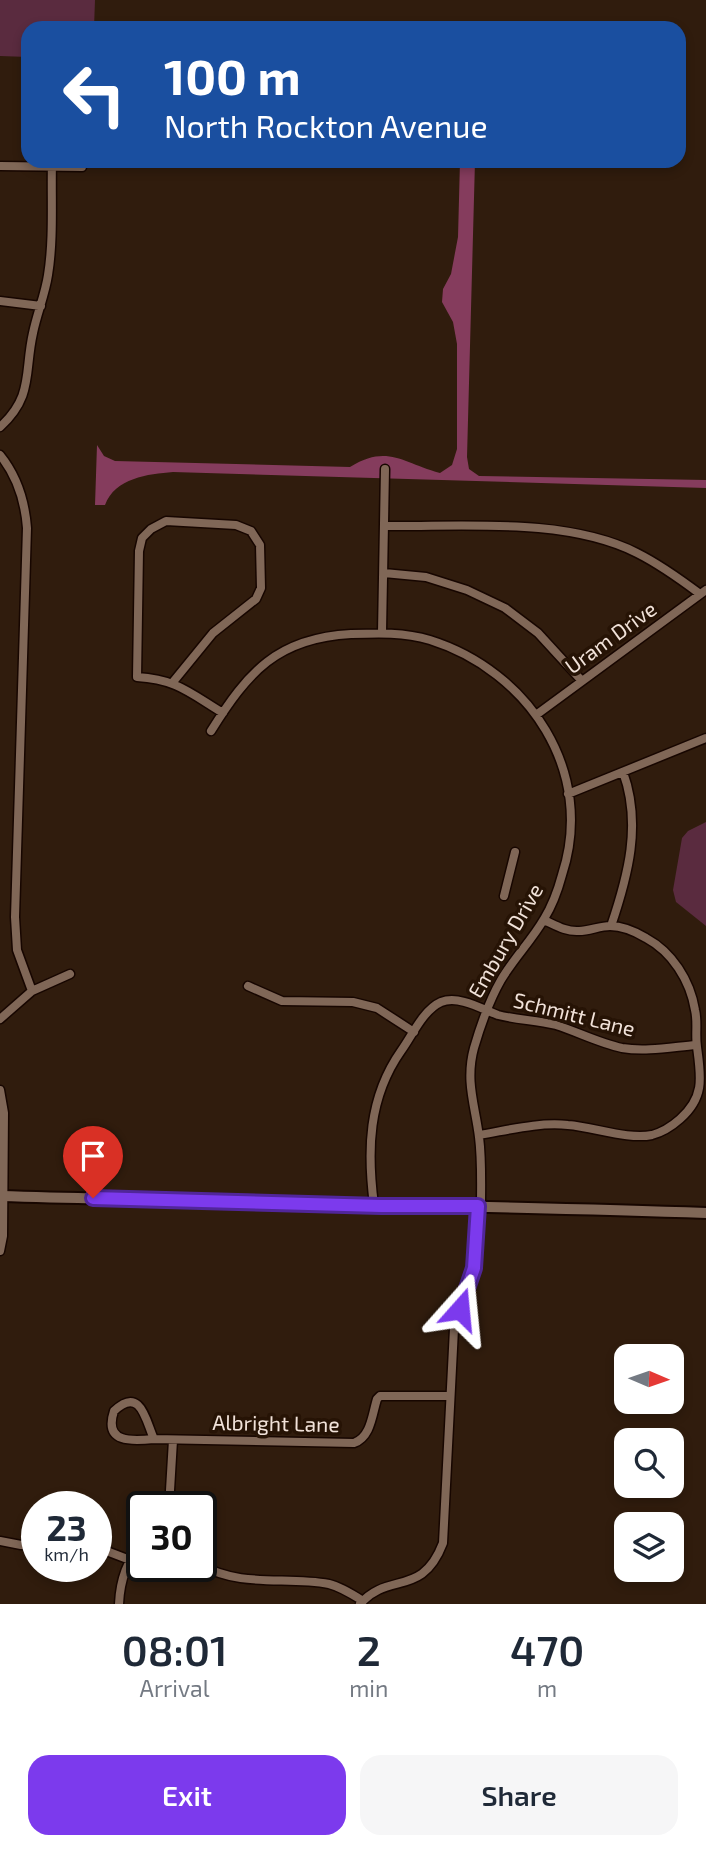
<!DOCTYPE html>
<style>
:root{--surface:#fff;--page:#f6f6f7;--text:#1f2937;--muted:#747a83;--accent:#7c3aed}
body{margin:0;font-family:"Exo 2",sans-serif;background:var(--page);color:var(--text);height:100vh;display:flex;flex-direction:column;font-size:26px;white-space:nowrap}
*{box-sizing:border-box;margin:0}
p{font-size:23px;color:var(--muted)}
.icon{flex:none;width:38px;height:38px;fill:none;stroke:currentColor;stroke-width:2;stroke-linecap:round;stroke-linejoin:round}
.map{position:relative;height:1604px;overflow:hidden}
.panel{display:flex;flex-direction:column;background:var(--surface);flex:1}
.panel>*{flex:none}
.top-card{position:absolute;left:21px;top:21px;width:665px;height:147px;border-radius:21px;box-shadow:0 4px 10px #0003;background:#1a4fa0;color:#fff;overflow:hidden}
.needle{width:46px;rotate:92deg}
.fabs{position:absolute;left:614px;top:1344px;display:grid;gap:14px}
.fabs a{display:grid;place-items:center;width:70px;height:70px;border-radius:14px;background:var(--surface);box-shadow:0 4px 10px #0003;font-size:35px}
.speed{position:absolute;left:21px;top:1491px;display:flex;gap:14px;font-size:35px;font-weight:700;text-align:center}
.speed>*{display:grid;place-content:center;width:91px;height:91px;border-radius:50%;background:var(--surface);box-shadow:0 4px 10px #0003;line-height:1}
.speed small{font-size:18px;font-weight:400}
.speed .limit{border:4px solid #111;border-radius:10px;background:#fff;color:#111}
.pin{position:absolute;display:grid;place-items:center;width:60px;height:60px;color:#fff;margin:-72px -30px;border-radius:50% 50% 50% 0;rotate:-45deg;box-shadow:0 0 7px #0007}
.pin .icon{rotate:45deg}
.me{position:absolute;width:77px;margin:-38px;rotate:18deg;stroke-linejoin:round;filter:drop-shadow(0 0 5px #0008)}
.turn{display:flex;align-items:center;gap:24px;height:147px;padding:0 28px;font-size:32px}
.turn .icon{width:91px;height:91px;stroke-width:2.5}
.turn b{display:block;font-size:49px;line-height:60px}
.eta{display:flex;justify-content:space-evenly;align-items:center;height:119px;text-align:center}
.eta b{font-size:42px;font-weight:600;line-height:49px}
.button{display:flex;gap:14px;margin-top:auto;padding:14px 28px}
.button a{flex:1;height:80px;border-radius:21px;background:var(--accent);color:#fff;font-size:28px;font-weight:600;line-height:80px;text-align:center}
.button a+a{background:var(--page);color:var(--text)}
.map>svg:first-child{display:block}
.green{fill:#5a2b3f}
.forest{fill:#853c5d}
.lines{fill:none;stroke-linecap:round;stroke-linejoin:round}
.minor-casing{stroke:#170600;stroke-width:11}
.tertiary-casing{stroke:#170600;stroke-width:14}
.minor{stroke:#806757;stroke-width:8}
.tertiary{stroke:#806757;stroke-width:10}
.route-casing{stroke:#51269a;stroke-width:18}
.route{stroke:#7c3aed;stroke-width:12}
.labels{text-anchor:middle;stroke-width:7;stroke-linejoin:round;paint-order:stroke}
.street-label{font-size:21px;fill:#f1e2d9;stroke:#261305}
</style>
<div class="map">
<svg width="706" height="1604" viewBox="0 0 706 1604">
<rect width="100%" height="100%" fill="#301c0d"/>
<!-- green -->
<path class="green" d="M0 0H95L94 28H28V57L0 56Z
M706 822V926L676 902 673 890 682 838 688 831Z"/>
<!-- forest -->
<path class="forest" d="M460 161H475L467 457 469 469 479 476 706 480V488L173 472C148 474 115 478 105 505H95L97 445 104 456 115 461 350 467C388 444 402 463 440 473L452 465 457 449V344L453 322 442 302 443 289 451 274 458 237Z"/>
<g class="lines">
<!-- minor casing -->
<g class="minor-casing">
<path id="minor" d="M0 166 82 167
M0 301 41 306
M0 427C34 396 24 372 33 333 37 313 45 295 48 275 54 238 51 198 52 161
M0 455C17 476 25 502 27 528L15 917 17 950 32 991
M384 526C463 527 566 517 637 553 659 564 680 579 700 594
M384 573 426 577 467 590 505 608 538 633 582 681
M382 632 385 469
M173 682 213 633 256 599 261 588 260 545 251 531 236 525 166 521 151 529 142 538 139 551 137 677C176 679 190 693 223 713
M536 715 706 590
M211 731C248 672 277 638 351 634 378 633 404 632 430 640 529 671 596 772 562 875 558 890 552 906 544 919 532 940 514 958 501 980 489 1001 481 1024 474 1048 465 1081 475 1105 479 1137 482 1160 481 1183 481 1206
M568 794 706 738
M504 896 515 852
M611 926C628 876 642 824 623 772
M248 986 282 1001 353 1002 377 1008 414 1032
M0 1019 32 991 70 974
M0 1090 4 1113 3 1236 0 1251
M479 1135C509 1130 538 1122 568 1125 594 1127 628 1140 652 1135 663 1132 671 1127 680 1119 705 1097 701 1077 697 1047 695 1034 698 1022 695 1010 690 980 672 952 646 938 636 932 622 926 610 926 600 926 589 931 579 931 566 932 555 925 544 920
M374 1205C367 1151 368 1098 401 1051 412 1036 423 1010 441 1002 459 995 482 1009 498 1015 517 1020 537 1020 556 1025 578 1032 599 1043 622 1048 646 1052 672 1047 696 1045
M154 1439C146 1422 141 1385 114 1411 103 1444 133 1441 154 1439L354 1443C371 1437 372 1415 377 1399L380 1396H450
M169 1507 173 1440
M0 1541 21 1545H37
M96 1547 130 1560
M201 1565C242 1588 285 1576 329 1584 341 1587 352 1594 363 1601
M119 1604C120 1581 126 1561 142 1544
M360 1604C389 1571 422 1598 443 1543L454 1329 474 1268 479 1206"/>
</g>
<!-- tertiary casing -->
<g class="tertiary-casing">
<path id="tertiary" d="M0 1196C235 1203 471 1205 706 1213"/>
</g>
<!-- minor -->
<use href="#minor" class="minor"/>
<!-- tertiary -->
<use href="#tertiary" class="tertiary"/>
</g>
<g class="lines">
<!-- route casing -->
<g class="route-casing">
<path id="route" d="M93 1198 381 1206H478L474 1268 460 1309"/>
</g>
<!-- route -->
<use href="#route" class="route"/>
</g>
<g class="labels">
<!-- street labels -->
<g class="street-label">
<text transform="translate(611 638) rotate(-36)" y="7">Uram Drive</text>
<text transform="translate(506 941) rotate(-60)" y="7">Embury Drive</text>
<text transform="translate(574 1015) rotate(14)" y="7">Schmitt Lane</text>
<text transform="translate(276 1424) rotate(1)" y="7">Albright Lane</text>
</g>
</g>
</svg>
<div class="fabs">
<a><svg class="needle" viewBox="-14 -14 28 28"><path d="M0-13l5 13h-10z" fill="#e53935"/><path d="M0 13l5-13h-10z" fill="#747a83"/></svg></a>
<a><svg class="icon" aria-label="search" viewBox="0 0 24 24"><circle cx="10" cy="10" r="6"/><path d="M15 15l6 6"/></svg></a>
<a><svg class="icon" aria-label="layers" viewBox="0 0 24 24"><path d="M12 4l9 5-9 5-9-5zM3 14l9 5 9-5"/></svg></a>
</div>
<div class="speed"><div>23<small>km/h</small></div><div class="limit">30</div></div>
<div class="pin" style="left:93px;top:1198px;background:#d93025"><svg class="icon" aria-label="arrive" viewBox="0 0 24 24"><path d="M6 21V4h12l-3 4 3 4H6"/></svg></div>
<svg class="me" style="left:460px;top:1309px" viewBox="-20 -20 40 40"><path d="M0-17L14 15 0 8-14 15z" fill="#7c3aed" stroke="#fff" stroke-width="4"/></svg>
<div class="top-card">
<div class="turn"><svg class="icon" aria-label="left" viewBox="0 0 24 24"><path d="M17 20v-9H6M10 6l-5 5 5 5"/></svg><div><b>100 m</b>North Rockton Avenue</div></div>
</div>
</div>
<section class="panel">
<div class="eta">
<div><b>08:01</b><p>Arrival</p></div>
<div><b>2</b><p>min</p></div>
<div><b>470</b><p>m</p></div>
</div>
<div class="button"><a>Exit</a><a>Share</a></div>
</section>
